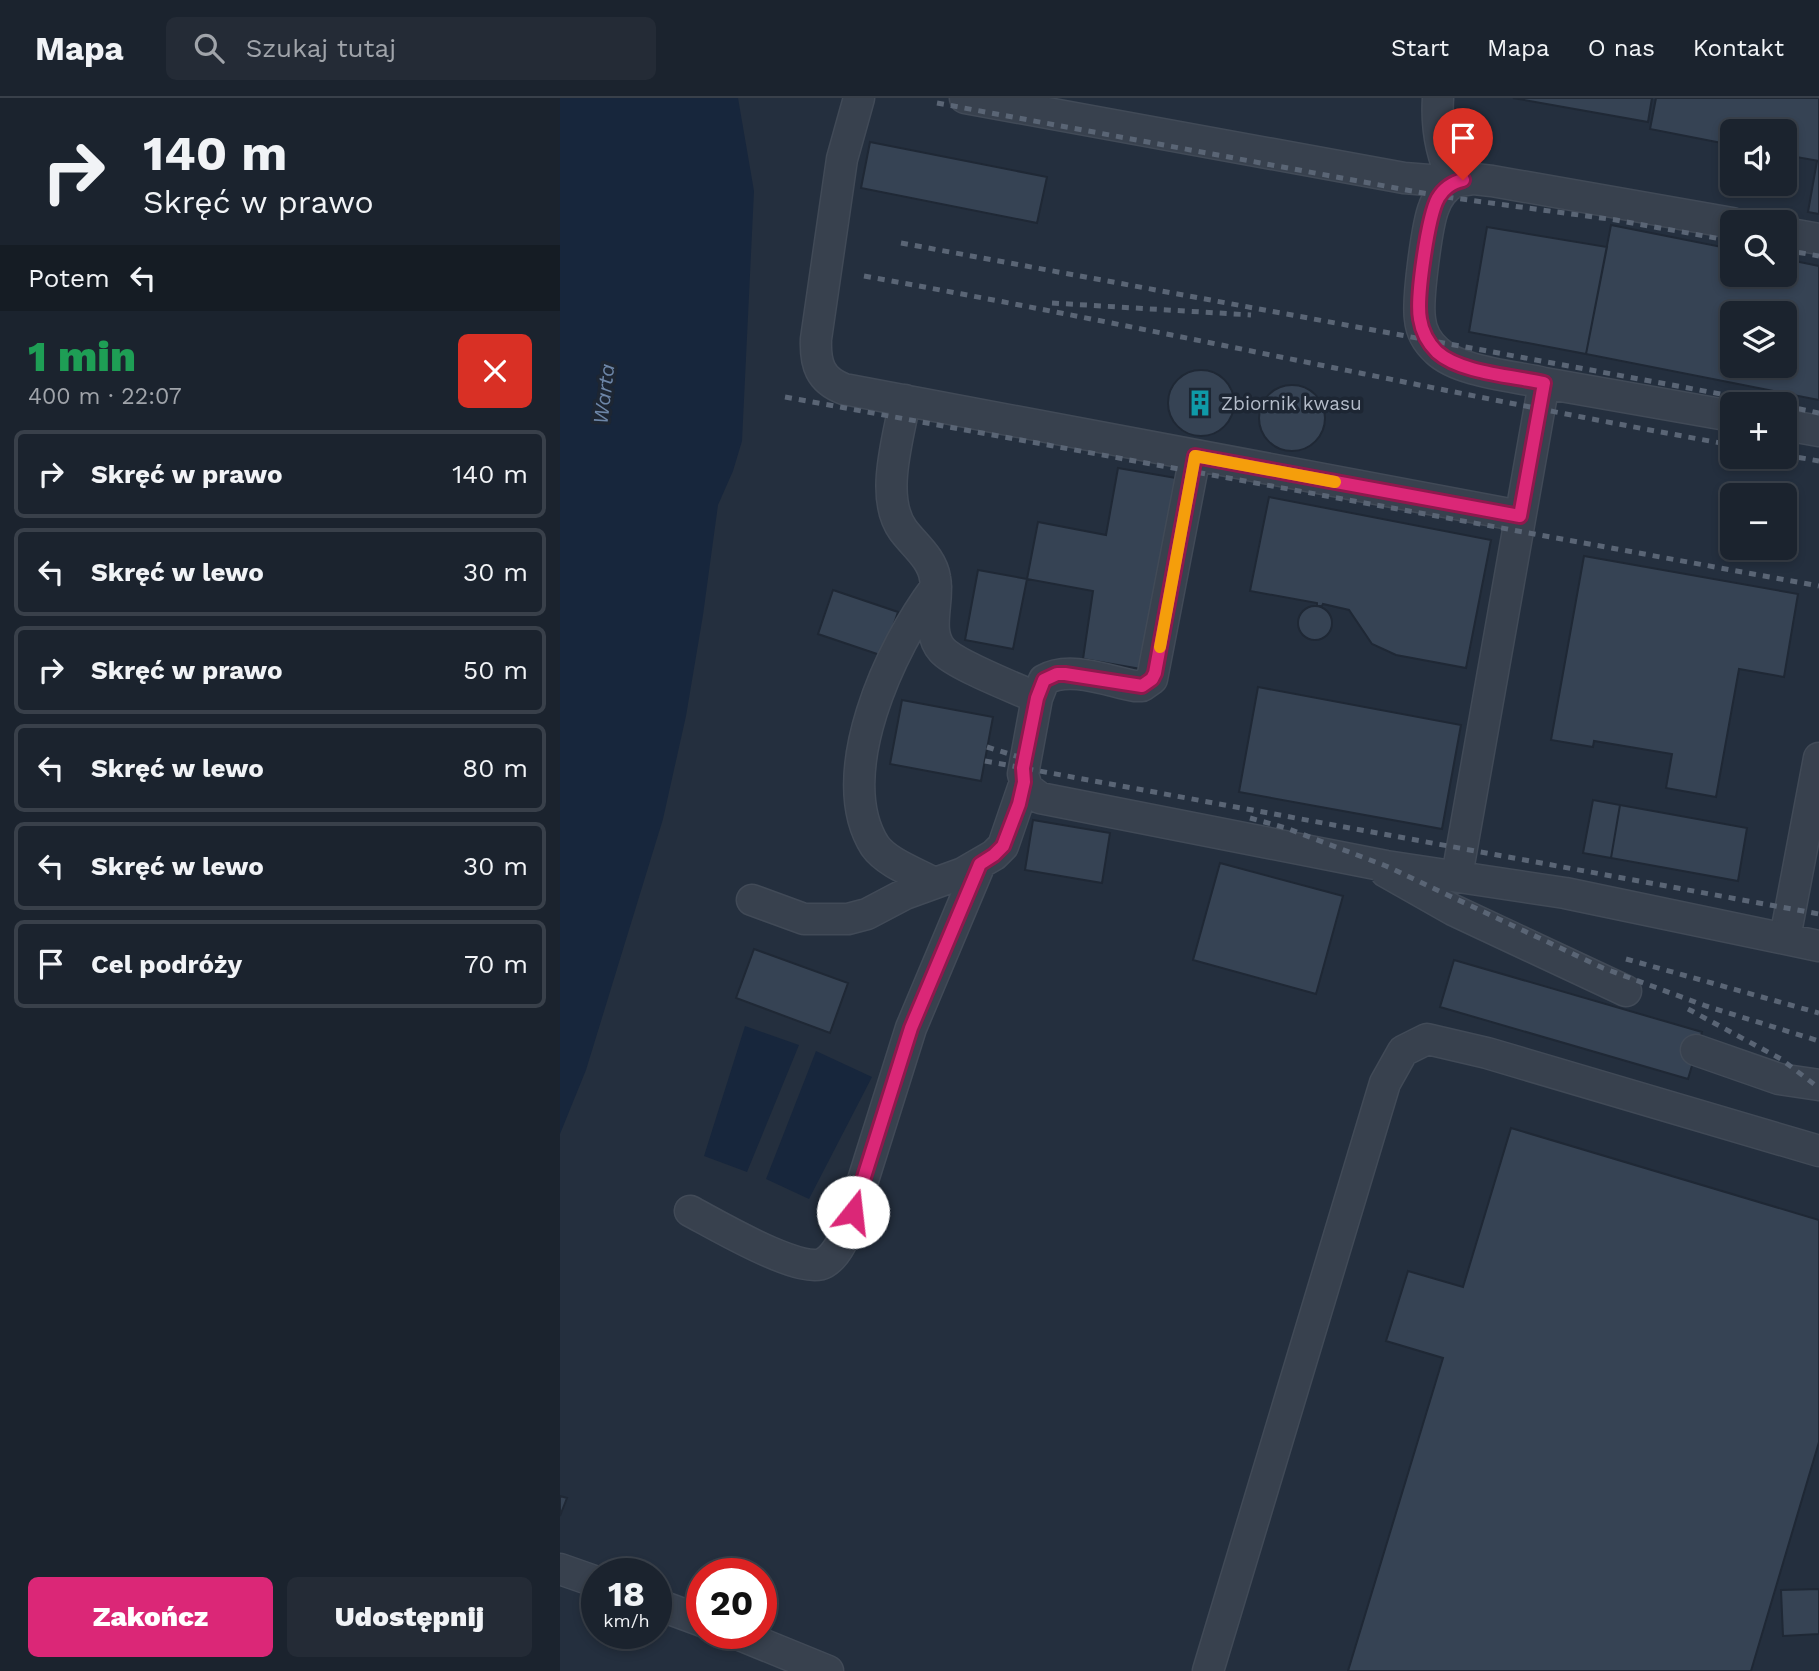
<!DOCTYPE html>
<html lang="pl">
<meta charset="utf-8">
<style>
:root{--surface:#1b232e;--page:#242b36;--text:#f1f3f6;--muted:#a0a4aa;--line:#39404a;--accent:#db2777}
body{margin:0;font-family:"Work Sans",sans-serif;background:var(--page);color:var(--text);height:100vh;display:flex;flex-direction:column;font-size:26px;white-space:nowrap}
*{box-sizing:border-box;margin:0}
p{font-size:23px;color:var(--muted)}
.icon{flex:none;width:38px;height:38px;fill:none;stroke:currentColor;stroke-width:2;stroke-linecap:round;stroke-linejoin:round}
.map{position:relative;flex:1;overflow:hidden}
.drawer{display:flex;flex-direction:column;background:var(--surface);width:560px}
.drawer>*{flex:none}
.guide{background:#1b232e;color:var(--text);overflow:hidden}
.buttons{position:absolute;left:1160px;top:21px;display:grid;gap:14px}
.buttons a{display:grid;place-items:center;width:77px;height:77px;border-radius:10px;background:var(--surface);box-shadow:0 4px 10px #0003,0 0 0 2px var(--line);font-size:35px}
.speed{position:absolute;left:21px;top:1460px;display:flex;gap:14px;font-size:35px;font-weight:700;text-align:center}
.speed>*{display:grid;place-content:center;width:91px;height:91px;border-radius:50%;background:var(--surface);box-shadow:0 4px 10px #0003,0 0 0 2px var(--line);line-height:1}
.speed small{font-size:18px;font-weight:400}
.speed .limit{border:10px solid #d22;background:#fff;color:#111}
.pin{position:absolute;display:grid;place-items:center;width:60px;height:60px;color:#fff;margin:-72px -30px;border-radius:50% 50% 50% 0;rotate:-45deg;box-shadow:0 0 7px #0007}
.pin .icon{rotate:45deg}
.me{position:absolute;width:77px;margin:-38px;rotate:16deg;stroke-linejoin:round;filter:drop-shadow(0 0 5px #0008)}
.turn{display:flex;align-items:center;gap:24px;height:147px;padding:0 28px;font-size:32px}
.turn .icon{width:91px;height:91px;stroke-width:2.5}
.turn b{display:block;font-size:49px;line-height:60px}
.then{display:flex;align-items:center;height:66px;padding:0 28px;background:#0003;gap:14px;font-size:26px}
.round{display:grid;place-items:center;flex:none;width:74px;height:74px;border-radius:10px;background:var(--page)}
.head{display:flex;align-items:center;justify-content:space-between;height:119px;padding:0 28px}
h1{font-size:42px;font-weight:800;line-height:52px;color:#1e9e55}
.button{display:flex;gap:14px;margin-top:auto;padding:14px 28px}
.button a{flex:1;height:80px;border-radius:10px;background:var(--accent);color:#fff;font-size:28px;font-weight:800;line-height:80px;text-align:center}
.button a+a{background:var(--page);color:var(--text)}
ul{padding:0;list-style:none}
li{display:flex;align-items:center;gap:21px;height:88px;margin:0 14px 10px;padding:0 14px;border:4px solid var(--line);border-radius:10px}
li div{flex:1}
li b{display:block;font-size:26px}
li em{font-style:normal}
header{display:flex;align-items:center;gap:42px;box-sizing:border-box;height:98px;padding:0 35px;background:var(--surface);border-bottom:2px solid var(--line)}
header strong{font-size:33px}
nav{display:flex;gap:38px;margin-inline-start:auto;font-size:24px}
.search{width:490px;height:63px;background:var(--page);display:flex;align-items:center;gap:18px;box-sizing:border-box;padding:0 24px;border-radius:10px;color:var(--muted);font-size:26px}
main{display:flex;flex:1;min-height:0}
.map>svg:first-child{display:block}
.water{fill:#17263c}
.building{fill:#364354;stroke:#1f2835;stroke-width:2;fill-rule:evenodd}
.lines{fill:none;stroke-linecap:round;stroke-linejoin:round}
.minor-casing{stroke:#414a57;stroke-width:33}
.minor{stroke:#38414e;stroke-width:30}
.rail{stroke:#5a6575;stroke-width:5;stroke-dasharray:7 7;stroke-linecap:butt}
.route-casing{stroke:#8e194d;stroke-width:18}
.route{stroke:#db2777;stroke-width:12}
.slow{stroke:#f59e0b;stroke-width:12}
.labels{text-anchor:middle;stroke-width:7;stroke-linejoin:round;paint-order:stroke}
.poi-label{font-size:19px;fill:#b4bcc9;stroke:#1d2633;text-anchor:start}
.water-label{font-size:21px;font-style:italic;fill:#6d86a8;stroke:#1d2633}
</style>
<header>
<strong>Mapa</strong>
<div class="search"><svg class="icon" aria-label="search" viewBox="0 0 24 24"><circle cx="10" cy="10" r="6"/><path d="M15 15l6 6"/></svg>Szukaj tutaj</div>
<nav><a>Start</a><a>Mapa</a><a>O nas</a><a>Kontakt</a></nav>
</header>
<main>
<section class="drawer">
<div class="guide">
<div class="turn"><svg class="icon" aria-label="right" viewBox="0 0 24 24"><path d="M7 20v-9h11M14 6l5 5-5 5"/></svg><div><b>140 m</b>Skręć w prawo</div></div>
<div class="then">Potem<svg class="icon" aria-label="left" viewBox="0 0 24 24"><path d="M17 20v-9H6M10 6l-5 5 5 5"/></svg></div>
</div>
<div class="head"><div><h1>1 min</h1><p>400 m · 22:07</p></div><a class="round" style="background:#d93025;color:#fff"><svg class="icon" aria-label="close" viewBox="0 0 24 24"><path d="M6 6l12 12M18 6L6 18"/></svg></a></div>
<ul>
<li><svg class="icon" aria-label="right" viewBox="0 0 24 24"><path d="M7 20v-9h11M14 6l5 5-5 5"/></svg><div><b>Skręć w prawo</b></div><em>140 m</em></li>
<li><svg class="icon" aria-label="left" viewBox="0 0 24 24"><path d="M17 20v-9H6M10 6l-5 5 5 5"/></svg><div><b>Skręć w lewo</b></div><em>30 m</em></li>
<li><svg class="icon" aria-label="right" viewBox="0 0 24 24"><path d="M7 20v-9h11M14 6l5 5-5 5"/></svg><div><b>Skręć w prawo</b></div><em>50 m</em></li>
<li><svg class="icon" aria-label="left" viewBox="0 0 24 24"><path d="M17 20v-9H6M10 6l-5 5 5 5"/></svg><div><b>Skręć w lewo</b></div><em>80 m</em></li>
<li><svg class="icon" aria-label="left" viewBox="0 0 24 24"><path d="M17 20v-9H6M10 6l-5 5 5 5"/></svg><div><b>Skręć w lewo</b></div><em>30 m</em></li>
<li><svg class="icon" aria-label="arrive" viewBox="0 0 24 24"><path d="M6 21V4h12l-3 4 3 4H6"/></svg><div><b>Cel podróży</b></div><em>70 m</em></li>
</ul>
<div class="button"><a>Zakończ</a><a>Udostępnij</a></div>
</section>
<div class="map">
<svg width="1259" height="1573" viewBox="0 0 1259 1573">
<rect width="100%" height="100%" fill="#242f3e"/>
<!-- water -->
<path class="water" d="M0 0H178L194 93 182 343 173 373 158 407 143 517 126 618 103 721 26 972 0 1036Z
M185 928 239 947 187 1074 144 1058Z
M256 953 312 979 249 1101 206 1081Z"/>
<!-- building -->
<path class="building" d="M953 0H1092L1088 24Z
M1096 0H1259V63L1225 57V33H1172V47L1090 31Z
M310 44 487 79 477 125 301 90Z
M1257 63H1259V116L1248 114Z
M1051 127 1172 151V177H1225V161L1259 168V302L1026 256ZM1172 215H1225V268H1172Z
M927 129 1047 149 1026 256 909 234Z
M608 305a33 33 0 1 1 66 0a33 33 0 1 1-66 0Z
M699 320a33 33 0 1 1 66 0a33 33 0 1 1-66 0Z
M558 370 616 380 581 571 523 561 533 493 467 481 478 424 546 437Z
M709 399 931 442 906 570 836 557 812 546 789 512 763 506 762 508H757V505L690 493Z
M1024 458 1238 496 1224 579 1179 571 1156 699 1106 690 1112 656 1034 643 1033 649 991 642Z
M418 472 467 481 453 551 405 542Z
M273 492 338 514 323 558 258 536Z
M738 525a17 17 0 1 1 34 0a17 17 0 1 1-34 0Z
M698 589 901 627 882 731 679 694Z
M342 602 433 619 421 683 330 666Z
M1033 702 1060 707 1051 760 1023 755Z
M1060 707 1187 730 1178 783 1051 760Z
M473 722 550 735 542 785 465 772Z
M660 765 783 798 756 896 633 862Z
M194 851 288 885 270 935 176 900Z
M894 862 1142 934 1128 981 880 909Z
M951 1030 1259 1122V1344L1191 1573H788L883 1260 826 1243 848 1173 903 1189Z
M0 1398 7 1400 0 1418Z
M1259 1491V1536L1223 1538 1221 1492Z"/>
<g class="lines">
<!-- minor casing -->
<g class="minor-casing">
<path id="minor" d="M299 0 282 61 256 241C255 266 260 282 284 291L960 418
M405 0 844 80 894 84 914 81 932 83 1172 125
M878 0C876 30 881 57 894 84 884 90 878 98 874 109 867 126 857 202 860 221 861 233 867 244 877 253 899 274 954 278 984 285L897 778
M1225 135 1259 141
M984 285 1172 318
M345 302C339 339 319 399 343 432 354 447 372 460 375 480 380 502 365 533 382 552 395 567 456 590 477 600L463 676 467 690 480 700 826 768 1005 795 1259 848
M1225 327 1259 333
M477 600 484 582C509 567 548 583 575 588H582L592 581 635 358
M826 774 893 812 1066 893
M374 785C356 775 327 765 315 748 270 678 331 548 376 489
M192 802 244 821H288L307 816 345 796 403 775 434 757 443 748 465 684
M1225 840 1259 660
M1136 952 1219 981 1259 987
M130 1113C153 1125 242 1178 264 1165 281 1155 287 1131 293 1114L351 930 420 766
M0 1471 37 1484
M96 1506 142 1523
M175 1535 268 1573
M648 1573 825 985 843 953 867 941 927 955 1259 1053"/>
</g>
<!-- minor -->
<use href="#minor" class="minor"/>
<!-- rail -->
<path class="rail" d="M377 5 879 98 1056 122 1172 143
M341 145 1215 306
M1225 152 1259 158
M304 178C594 230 882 295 1172 347
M492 205 691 217
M225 299 1259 488
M1225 308 1259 315
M1225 357 1259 363
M427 649 472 663
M425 663 1259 816
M690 720 726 730 826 768 1043 870 1146 908 1259 943
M1066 861 1259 915
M1128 911 1221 961 1259 990"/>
</g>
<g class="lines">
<!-- route casing -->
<g class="route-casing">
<path id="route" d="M293 1114 351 930 420 766 434 757 443 748 459 706 464 684 463 670 477 600 484 582 497 576H505L582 588 592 581 595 575 635 358 960 418 984 285C953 278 900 275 877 254 868 245 862 234 860 221 856 200 868 118 878 100 884 90 891 85 903 82"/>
</g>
<!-- route -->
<use href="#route" class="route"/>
<!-- slow -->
<path class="slow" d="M600 549 635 358 775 384"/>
</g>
<!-- icons -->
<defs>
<g id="building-bare" transform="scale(2.1)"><path d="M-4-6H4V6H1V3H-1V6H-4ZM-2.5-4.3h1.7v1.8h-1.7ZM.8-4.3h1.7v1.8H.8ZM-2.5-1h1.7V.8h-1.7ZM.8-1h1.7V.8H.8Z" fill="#0f9aa8" stroke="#1d2633" stroke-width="2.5" paint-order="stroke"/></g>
</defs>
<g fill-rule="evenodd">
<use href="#building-bare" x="640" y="305"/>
</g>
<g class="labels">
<!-- poi labels -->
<g class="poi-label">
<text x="661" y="312">Zbiornik kwasu</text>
</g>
<!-- water labels -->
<g class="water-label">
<text transform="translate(44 296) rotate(-83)" y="7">Warta</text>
</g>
</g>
</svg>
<div class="buttons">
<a><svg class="icon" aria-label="sound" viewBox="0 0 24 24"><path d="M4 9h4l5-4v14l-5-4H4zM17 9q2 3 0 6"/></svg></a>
<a><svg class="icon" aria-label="search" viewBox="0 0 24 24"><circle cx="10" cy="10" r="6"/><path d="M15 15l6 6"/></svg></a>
<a><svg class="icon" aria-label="layers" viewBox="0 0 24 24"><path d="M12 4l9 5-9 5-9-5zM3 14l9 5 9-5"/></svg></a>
<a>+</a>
<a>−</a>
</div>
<div class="speed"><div>18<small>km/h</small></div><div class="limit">20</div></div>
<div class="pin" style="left:903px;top:82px;background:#d93025"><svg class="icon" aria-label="arrive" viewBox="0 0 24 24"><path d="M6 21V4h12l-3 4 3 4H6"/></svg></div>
<svg class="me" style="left:293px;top:1114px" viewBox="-20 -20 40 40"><circle r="19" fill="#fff"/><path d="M0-13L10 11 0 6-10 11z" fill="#db2777"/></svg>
</div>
</main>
